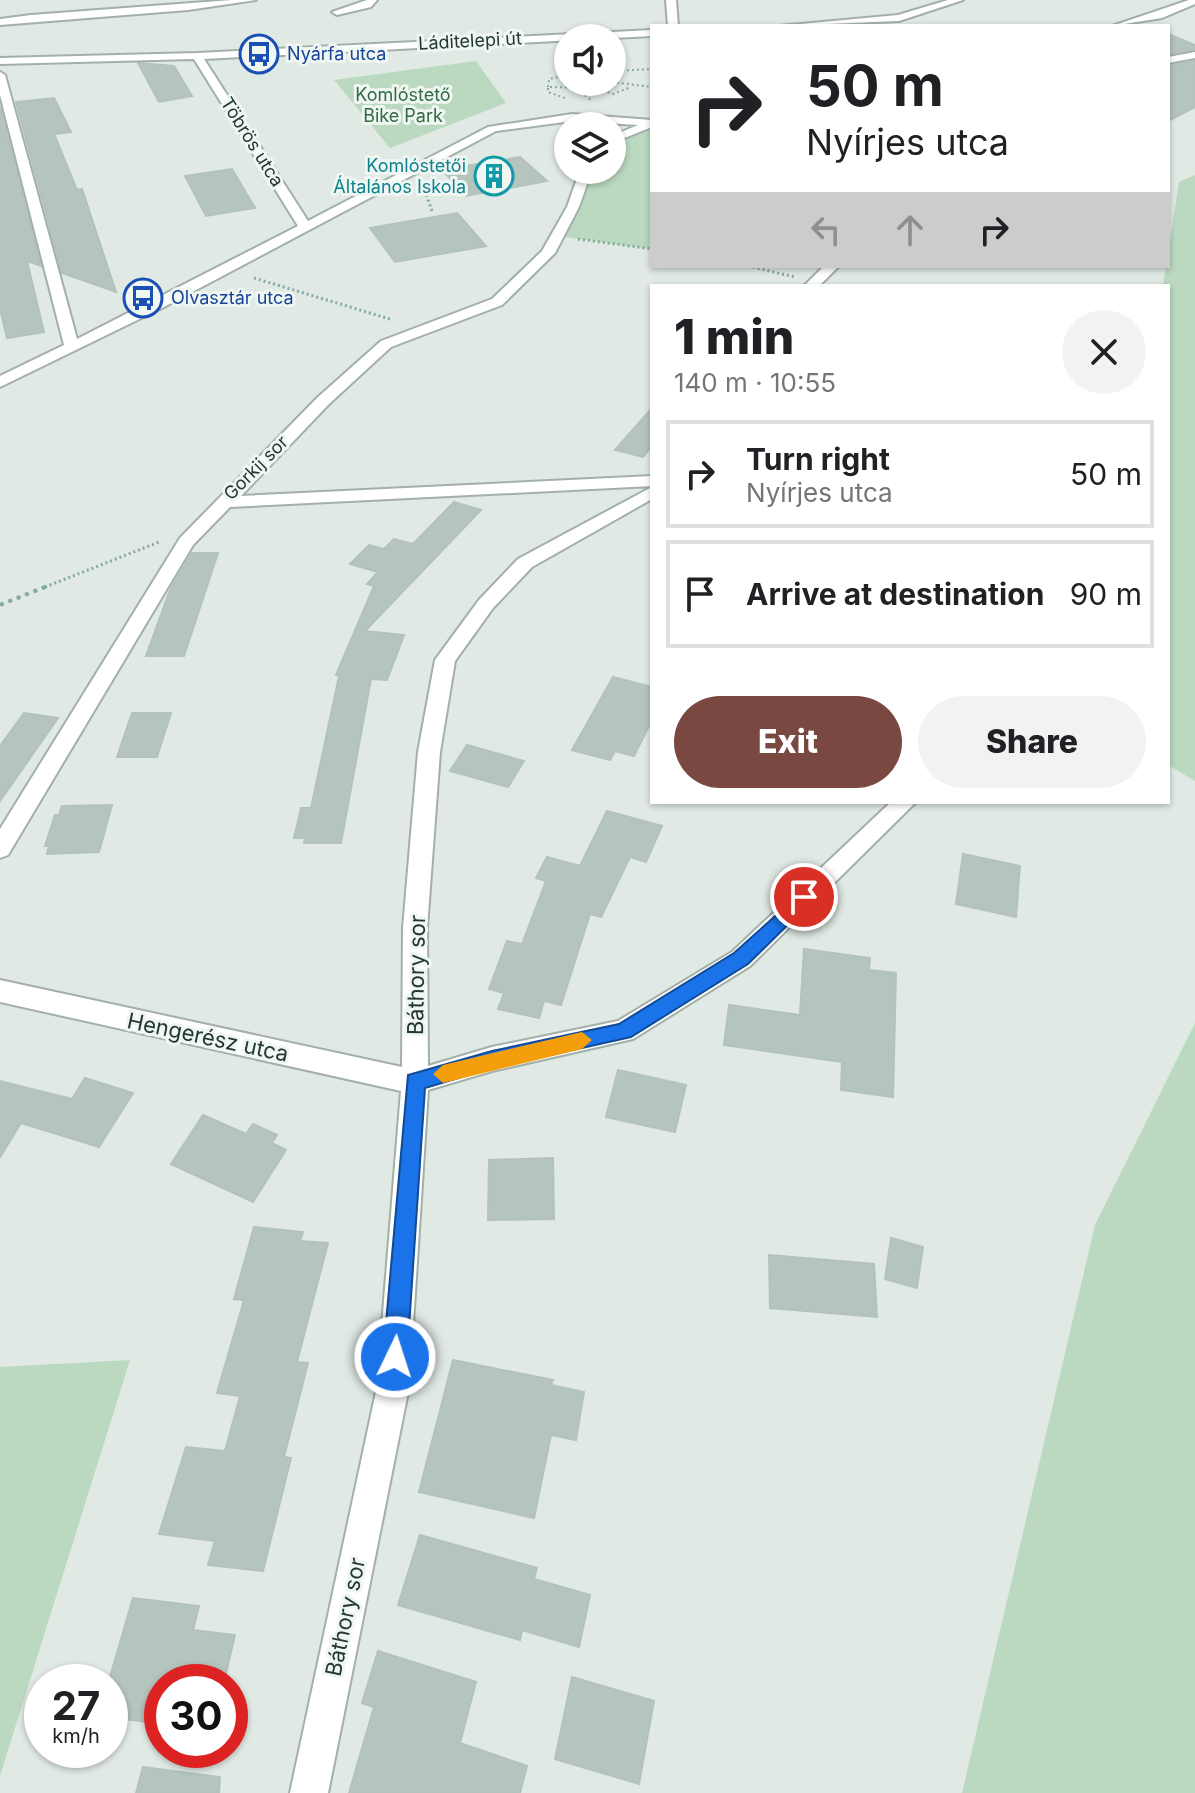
<!DOCTYPE html>
<meta charset="utf-8">
<style>
:root{--surface:#fff;--page:#f2f2f2;--text:#202124;--muted:#757577;--line:#e0e0e0;--accent:#794840}
body{margin:0;font-family:Inter,sans-serif;background:var(--page);color:var(--text);height:100vh;display:flex;flex-direction:column;font-size:30px;white-space:nowrap}
*{box-sizing:border-box;margin:0}
p{font-size:26px;color:var(--muted)}
.icon{flex:none;width:44px;height:44px;fill:none;stroke:currentColor;stroke-width:2;stroke-linecap:round;stroke-linejoin:round}
.map{position:relative;flex:1;overflow:hidden}
.details{position:absolute;left:650px;top:284px;width:520px;height:520px;display:flex;flex-direction:column;background:var(--surface);border-radius:0px;box-shadow:0 2px 6px #0004}
.details>*{flex:none}
.hud{position:absolute;left:650px;top:24px;width:520px;height:244px;border-radius:0px;box-shadow:0 2px 6px #0004;background:#fff;color:var(--text);overflow:hidden}
.buttons{position:absolute;left:554px;top:24px;display:grid;gap:16px}
.buttons a{display:grid;place-items:center;width:72px;height:72px;border-radius:50%;background:var(--surface);box-shadow:0 2px 6px #0004;font-size:40px}
.speed{position:absolute;left:24px;top:1664px;display:flex;gap:16px;font-size:40px;font-weight:700;text-align:center}
.speed>*{display:grid;place-content:center;width:104px;height:104px;border-radius:50%;background:var(--surface);box-shadow:0 2px 6px #0004;line-height:1}
.speed small{font-size:20px;font-weight:400}
.speed .limit{border:12px solid #d22;background:#fff;color:#111}
.pin{position:absolute;display:grid;place-items:center;width:68px;height:68px;color:#fff;margin:-34px;border:4px solid #fff;border-radius:50%;box-shadow:0 2px 8px #0007}
.me{position:absolute;width:88px;margin:-44px;rotate:4deg;stroke-linejoin:round;filter:drop-shadow(0 0 6px #0008)}
.turn{display:flex;align-items:center;gap:28px;height:168px;padding:0 24px;font-size:36px}
.turn .icon{width:104px;height:104px;stroke-width:2.5}
.turn b{display:block;font-size:56px;line-height:68px}
.lanes{display:flex;align-items:center;height:76px;padding:0 24px;background:#0003;justify-content:center;gap:40px;direction:ltr}
.lanes .off{opacity:.35}
.round{display:grid;place-items:center;flex:none;width:84px;height:84px;border-radius:42px;background:var(--page)}
.summary{display:flex;align-items:center;justify-content:space-between;height:136px;padding:0 24px}
h1{font-size:48px;font-weight:800;line-height:60px}
.cta{display:flex;gap:16px;margin-top:auto;padding:16px 24px}
.cta a{flex:1;height:92px;border-radius:48px;background:var(--accent);color:#fff;font-size:32px;font-weight:800;line-height:92px;text-align:center}
.cta a+a{background:var(--page);color:var(--text)}
ul{padding:0;list-style:none}
li{display:flex;align-items:center;gap:24px;height:108px;margin:0 16px 12px;padding:0 8px;border:4px solid var(--line);border-radius:0px}
li div{flex:1}
li b{display:block;font-size:30px}
li em{font-style:normal}
.map>svg:first-child{display:block}
.green{fill:#bad9c0}
.building{fill:#b5c4bd;stroke:#b3c2bb;stroke-width:2}
.lines{fill:none;stroke-linecap:round;stroke-linejoin:round}
.minor-casing{stroke:#a3b0aa;stroke-width:4}
.path-far2{stroke:#83aa9b;stroke-width:2;stroke-dasharray:2 3;stroke-linecap:butt}
.path-far1{stroke:#83aa9b;stroke-width:3;stroke-dasharray:2 3;stroke-linecap:butt}
.path{stroke:#83aa9b;stroke-width:4;stroke-dasharray:4 5;stroke-linecap:butt}
.minor{fill:#fff;fill-rule:evenodd}
.route{fill:#1a73e8;stroke:#114b97;stroke-width:2}
.slow{fill:#f59e0b}
.labels{text-anchor:middle;stroke-width:6;stroke-linejoin:round;paint-order:stroke}
.far-street-label{font-size:18px;fill:#223830;stroke:#f0f6f2}
.far-transit-label{font-size:18px;fill:#164399;stroke:#f0f6f2;text-anchor:start}
.far-park-label{font-size:18px;fill:#306b42;stroke:#f0f6f2}
.far-culture-label{font-size:18px;fill:#0d838f;stroke:#f0f6f2;text-anchor:end}
.street-label{font-size:22px;fill:#223830;stroke:#f0f6f2}
</style>
<div class="map">
<svg width="1195" height="1793" viewBox="0 0 1195 1793">
<rect width="100%" height="100%" fill="#e0e9e4"/>
<!-- green -->
<path class="green" d="M476 61 506 103 390 148 334 80Z
M652 126V249L557 236 586 170H612V140Z
M1195 175V781L1168 765V286H1163L1179 182Z
M1195 1023V1793H962L1095 1225Z
M130 1360 0 1776V1367Z"/>
<!-- building -->
<path class="building" d="M1168 34 1195 45V49L1168 54Z
M1195 61V107L1168 121V66Z
M138 63 174 66 192 96 159 102Z
M54 98 71 132 54 134 77 190 82 189 116 292 62 273 16 102Z
M0 107 41 266 27 261 44 332 7 338 0 309Z
M520 157 547 181 466 196 442 170Z
M232 169 255 208 206 216 185 176Z
M457 213 486 246 395 262 370 228Z
M652 408V446L643 457 615 450Z
M454 502 481 510 365 631 404 635 387 680 371 679 341 843H304L305 838H294L301 808H311L339 676 336 675 374 586 367 584 378 572 350 564 369 545 384 549 394 539 413 544Z
M192 553H218L184 656H146L170 590Z
M613 677 652 687V720L634 756 615 751 610 760 572 750Z
M24 713 58 718 0 801V746Z
M132 713H171L157 757H117Z
M467 745 524 761 508 787 450 771Z
M112 805 99 852 47 854 49 846H45L55 815H59L62 806Z
M607 811 662 826 646 862 630 857 601 917 590 914 561 1005 544 1001 539 1018 498 1009 504 993 489 989 507 941 522 944 546 881 536 878 547 857 580 866Z
M963 854 1020 866 1016 917 956 904Z
M804 949 870 958 869 970 896 973 893 1097 841 1090 842 1062 724 1045 729 1005 800 1015Z
M618 1070 686 1085 675 1132 606 1117Z
M85 1078 133 1093 99 1147 21 1123 0 1157V1081L72 1099Z
M203 1115 246 1134 253 1124 277 1135 272 1143 286 1150 253 1202 171 1164Z
M553 1158 554 1219 488 1220 489 1160Z
M254 1227 303 1232 300 1241 328 1243 297 1362 308 1363 284 1457 291 1458 263 1571 208 1565 215 1541 159 1534 186 1447 225 1451 240 1396 217 1393 244 1300 234 1299Z
M891 1238 923 1247 917 1288 885 1279Z
M769 1255 874 1264 877 1317 770 1308Z
M453 1360 553 1380 551 1385 584 1392 576 1440 551 1435 534 1518 419 1492Z
M420 1535 537 1568 534 1579 590 1595 579 1647 522 1630 520 1640 398 1605Z
M133 1598 199 1606 193 1630 235 1635 224 1682H162V1724L110 1717V1677Z
M378 1651 476 1682 460 1743 527 1766 520 1793H349L374 1707 362 1703Z
M572 1677 654 1701 639 1784 555 1759Z
M143 1767 220 1777 219 1793H136Z"/>
<g class="lines">
<!-- minor casing -->
<g class="minor-casing">
<path id="minor" d="M232 0H256L188 10 0 25V19L31 15Z
M367 0H377L371 7 337 15 332 12Z
M666 0H676L678 26H668Z
M948 0H963L899 21 779 26 898 15Z
M1189 0H1195V4L1162 18 1112 26Z
M652 30V36L204 59 308 221 488 127 572 114 652 120V127L612 143V136L638 125 572 121 496 131 162 308 0 387V376L64 345 0 95V72L5 75 77 339 298 226 194 59 0 64V58L197 53Z
M1195 52V58L1168 63V57Z
M580 170H592L579 207 555 253 502 305 391 347 329 404 241 496 652 476V486L230 507 193 545 8 855 0 858V829L180 538 317 398 381 341 492 299 542 251 567 207Z
M824 266H839L819 286H804Z
M652 487V499L532 567 493 608 455 661 440 752 427 928 428 1066 492 1047 618 1021 732 952 891 802H916L750 966 633 1039 492 1071 428 1090 409 1387 328 1793H290L377 1387 401 1091 0 1002V980L402 1067 403 928 418 752 435 660 479 600 518 559Z"/>
</g>
<!-- path-far2 -->
<path class="path-far2" d="M612 71 652 69
M581 82V92L591 100
M607 82 596 88 613 94 631 87
M612 82 652 87
M548 87 549 79 568 75
M565 98 548 92V87L596 88"/>
<!-- path-far1 -->
<path class="path-far1" d="M432 211 426 194 459 189
M578 239 652 249
M748 266 795 277
M254 278 393 320
M45 587 159 542"/>
<!-- path -->
<path class="path" d="M0 605 50 585"/>
<!-- minor -->
<use href="#minor" class="minor"/>
</g>
<!-- route -->
<path class="route" d="M804 890 814 897 811 902 748 964 631 1037 492 1068 425 1088 407 1357 404 1365 395 1369 387 1365 383 1357 408 1075 492 1051 619 1024 734 953Z"/>
<!-- slow -->
<path class="slow" d="M582 1032 592 1040 582 1049 443 1083 433 1074 443 1065Z"/>
<!-- icons -->
<defs>
<g id="bus-ring" transform="scale(2)"><circle r="9.5" fill="#f0f6f2" stroke="#1a4fb4" stroke-width="1.5"/><path d="M-5-6H5V4H4V6H2V4H-2V6H-4V4H-5ZM-3.5-4V0h7V-4ZM-3.5 1.2v1.5H-2V1.2ZM2 1.2v1.5H3.5V1.2Z" fill="#1a4fb4"/></g>
<g id="building-ring" transform="scale(2)"><circle r="9.5" fill="#f0f6f2" stroke="#0f9aa8" stroke-width="1.5"/><path d="M-4-6H4V6H1V3H-1V6H-4ZM-2.5-4.3h1.7v1.8h-1.7ZM.8-4.3h1.7v1.8H.8ZM-2.5-1h1.7V.8h-1.7ZM.8-1h1.7V.8H.8Z" fill="#0f9aa8"/></g>
</defs>
<g fill-rule="evenodd">
<use href="#bus-ring" x="259" y="54"/>
<use href="#building-ring" x="494" y="176"/>
<use href="#bus-ring" x="143" y="298"/>
</g>
<g class="labels">
<!-- far-street labels -->
<g class="far-street-label">
<text transform="translate(470 41) rotate(-3)" y="6">Láditelepi út</text>
<text transform="translate(252 142) rotate(58)" y="6">Töbrös utca</text>
<text transform="translate(256 468) rotate(-45)" y="6">Gorkij sor</text>
</g>
<!-- far-transit labels -->
<g class="far-transit-label">
<text x="287" y="60">Nyárfa utca</text>
<text x="171" y="304">Olvasztár utca</text>
</g>
<!-- far-park labels -->
<g class="far-park-label">
<text x="403" y="101">Komlóstető<tspan x="403" dy="21">Bike Park</tspan></text>
</g>
<!-- far-culture labels -->
<g class="far-culture-label">
<text x="466" y="172">Komlóstetői<tspan x="466" dy="21">Általános Iskola</tspan></text>
</g>
<!-- street labels -->
<g class="street-label">
<text transform="translate(416 975) rotate(-89)" y="8">Báthory sor</text>
<text transform="translate(208 1037) rotate(12)" y="8">Hengerész utca</text>
<text transform="translate(345 1617) rotate(-78)" y="8">Báthory sor</text>
</g>
</g>
</svg>
<div class="buttons">
<a><svg class="icon" aria-label="sound" viewBox="0 0 24 24"><path d="M4 9h4l5-4v14l-5-4H4zM17 9q2 3 0 6"/></svg></a>
<a><svg class="icon" aria-label="layers" viewBox="0 0 24 24"><path d="M12 4l9 5-9 5-9-5zM3 14l9 5 9-5"/></svg></a>
</div>
<div class="speed"><div>27<small>km/h</small></div><div class="limit">30</div></div>
<div class="pin" style="left:804px;top:897px;background:#d93025"><svg class="icon" aria-label="arrive" viewBox="0 0 24 24"><path d="M6 21V4h12l-3 4 3 4H6"/></svg></div>
<svg class="me" style="left:395px;top:1357px" viewBox="-20 -20 40 40"><circle r="17" fill="#1a73e8" stroke="#fff" stroke-width="3"/><path d="M0-11L8 9 0 5-8 9z" fill="#fff"/></svg>
<div class="hud">
<div class="turn"><svg class="icon" aria-label="right" viewBox="0 0 24 24"><path d="M7 20v-9h11M14 6l5 5-5 5"/></svg><div><b>50 m</b>Nyírjes utca</div></div>
<div class="lanes"><svg class="icon off" aria-label="left" viewBox="0 0 24 24"><path d="M17 20v-9H6M10 6l-5 5 5 5"/></svg><svg class="icon off" aria-label="ahead" viewBox="0 0 24 24"><path d="M12 20V5M6 11l6-6 6 6"/></svg><svg class="icon" aria-label="right" viewBox="0 0 24 24"><path d="M7 20v-9h11M14 6l5 5-5 5"/></svg></div>
</div>
<section class="details">
<div class="summary"><div><h1>1 min</h1><p>140 m · 10:55</p></div><a class="round"><svg class="icon" aria-label="close" viewBox="0 0 24 24"><path d="M6 6l12 12M18 6L6 18"/></svg></a></div>
<ul>
<li><svg class="icon" aria-label="right" viewBox="0 0 24 24"><path d="M7 20v-9h11M14 6l5 5-5 5"/></svg><div><b>Turn right</b><p>Nyírjes utca</p></div><em>50 m</em></li>
<li><svg class="icon" aria-label="arrive" viewBox="0 0 24 24"><path d="M6 21V4h12l-3 4 3 4H6"/></svg><div><b>Arrive at destination</b></div><em>90 m</em></li>
</ul>
<div class="cta"><a>Exit</a><a>Share</a></div>
</section>
</div>
